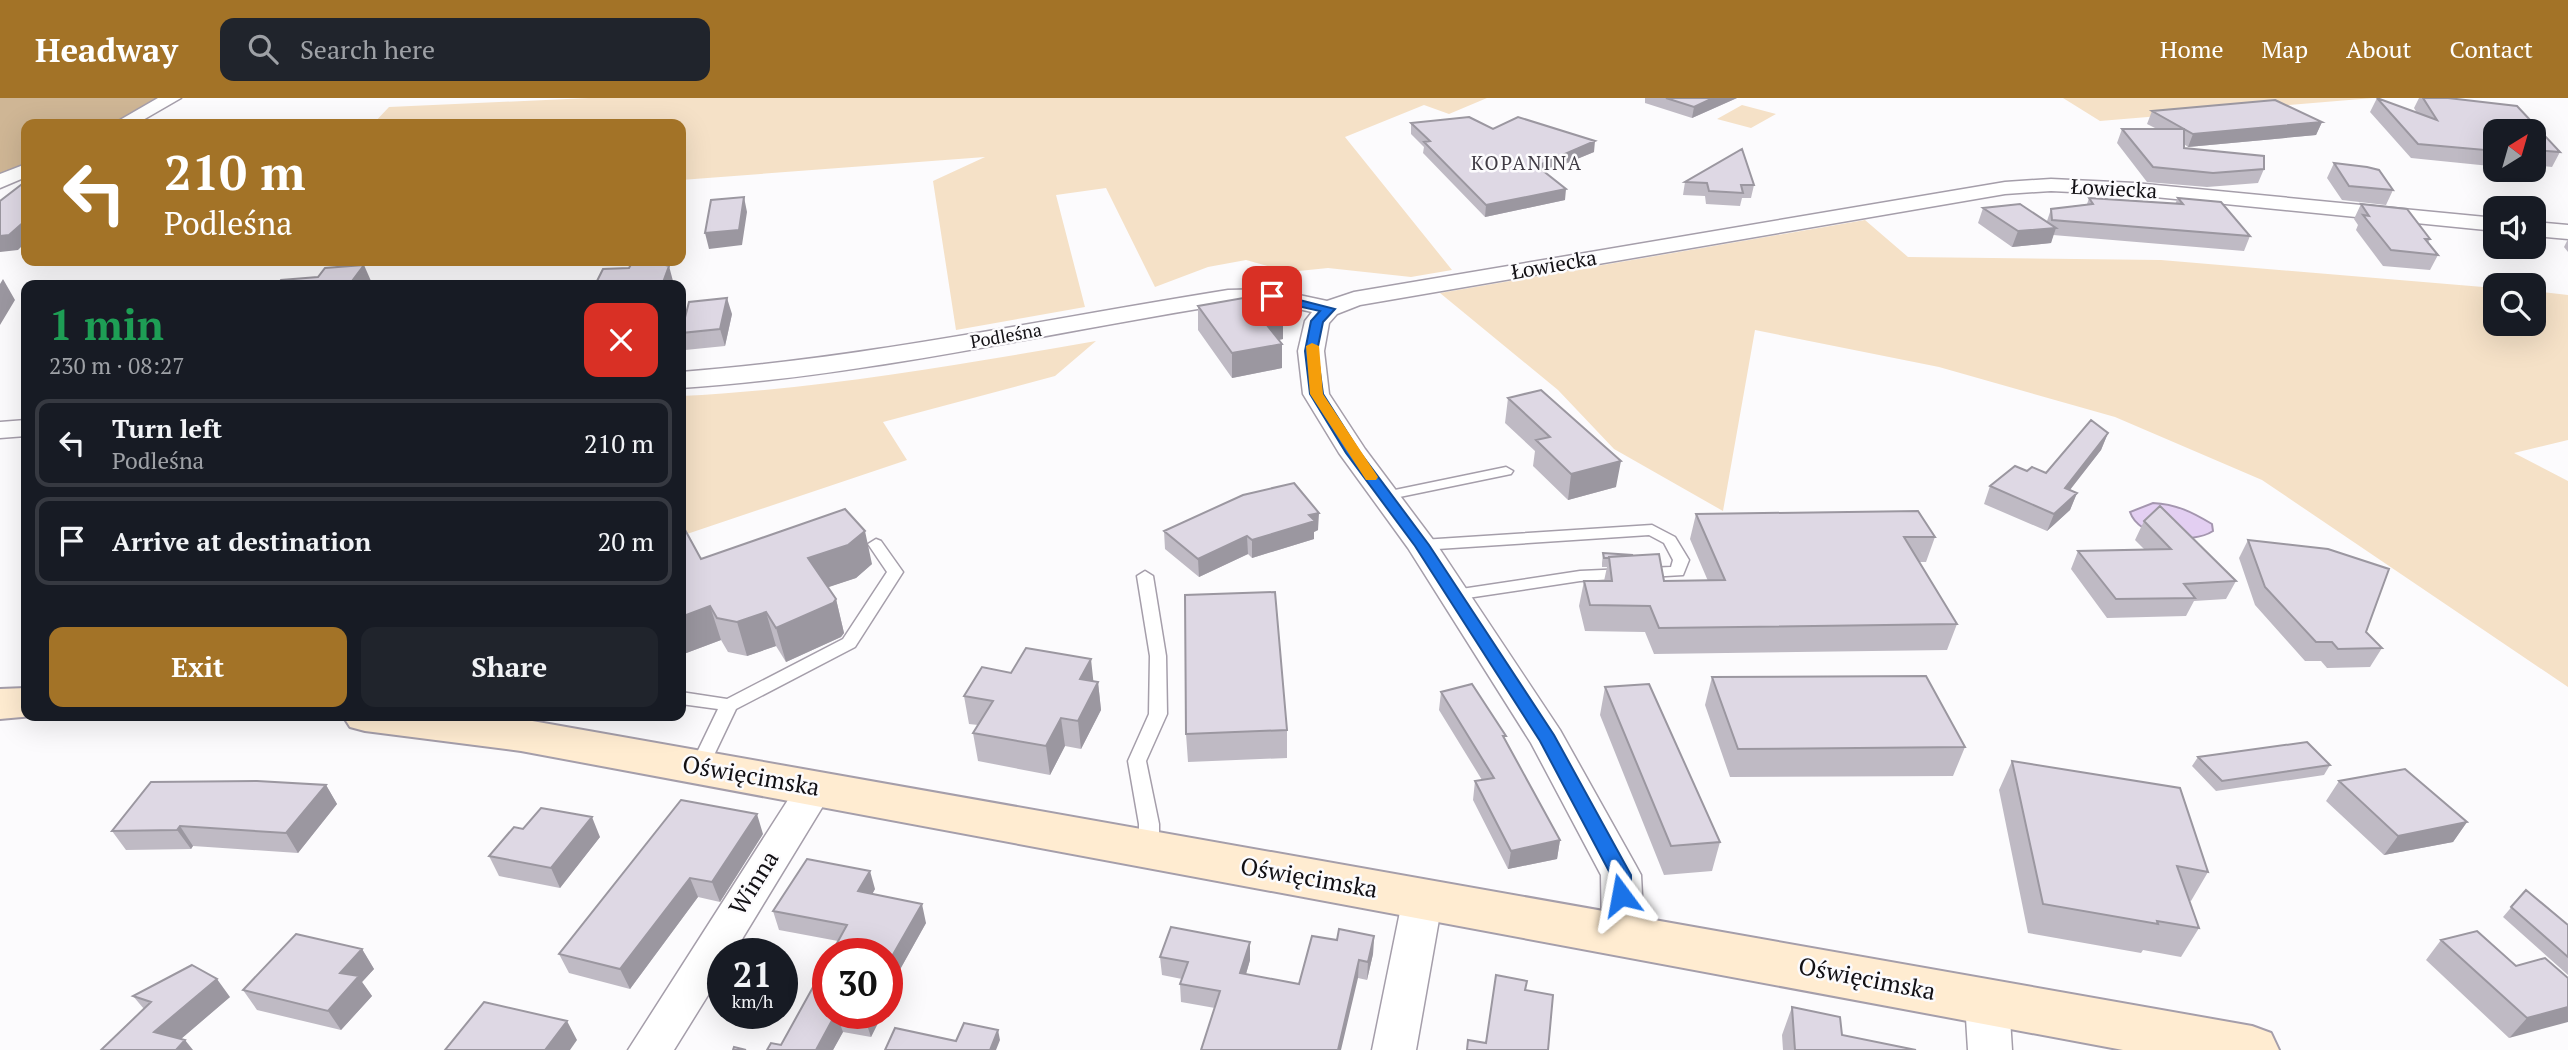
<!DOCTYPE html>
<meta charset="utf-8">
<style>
:root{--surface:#171b24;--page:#20242c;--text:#f1f3f6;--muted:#9ea1a6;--line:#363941;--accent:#a37327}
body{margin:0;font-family:"PT Serif",serif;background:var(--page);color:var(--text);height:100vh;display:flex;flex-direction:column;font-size:26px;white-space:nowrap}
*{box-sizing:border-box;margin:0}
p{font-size:23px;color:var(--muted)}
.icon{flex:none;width:38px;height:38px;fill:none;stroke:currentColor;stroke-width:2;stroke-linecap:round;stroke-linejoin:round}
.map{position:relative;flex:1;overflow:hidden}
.details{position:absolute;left:21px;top:182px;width:665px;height:441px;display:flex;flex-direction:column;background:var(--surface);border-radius:14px;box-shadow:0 7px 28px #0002}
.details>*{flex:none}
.hud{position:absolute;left:21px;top:21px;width:665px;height:147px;border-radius:14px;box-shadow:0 7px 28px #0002;background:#a37327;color:#fff;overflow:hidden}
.needle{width:46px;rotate:37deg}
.fabs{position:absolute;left:2483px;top:21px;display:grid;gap:14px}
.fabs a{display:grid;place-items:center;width:63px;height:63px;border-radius:14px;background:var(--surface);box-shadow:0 7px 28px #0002;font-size:35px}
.speed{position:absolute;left:707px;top:840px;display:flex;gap:14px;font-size:35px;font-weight:700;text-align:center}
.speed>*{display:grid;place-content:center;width:91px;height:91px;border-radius:50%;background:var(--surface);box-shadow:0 7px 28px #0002;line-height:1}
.speed small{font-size:18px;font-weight:400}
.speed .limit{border:10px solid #d22;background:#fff;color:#111}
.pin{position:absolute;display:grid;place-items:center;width:60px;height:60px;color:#fff;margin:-30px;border-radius:14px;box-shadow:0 4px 10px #0006}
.me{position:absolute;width:77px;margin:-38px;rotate:347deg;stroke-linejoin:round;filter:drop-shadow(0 0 5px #0008)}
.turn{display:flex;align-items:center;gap:24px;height:147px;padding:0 28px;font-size:32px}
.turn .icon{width:91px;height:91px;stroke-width:2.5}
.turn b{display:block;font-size:49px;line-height:60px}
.round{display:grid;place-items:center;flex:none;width:74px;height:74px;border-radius:14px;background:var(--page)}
.headline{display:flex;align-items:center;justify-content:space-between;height:119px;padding:0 28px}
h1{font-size:42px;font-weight:700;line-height:52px;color:#1e9e55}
.button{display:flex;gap:14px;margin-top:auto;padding:14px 28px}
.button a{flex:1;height:80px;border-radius:14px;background:var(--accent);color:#fff;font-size:28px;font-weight:700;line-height:80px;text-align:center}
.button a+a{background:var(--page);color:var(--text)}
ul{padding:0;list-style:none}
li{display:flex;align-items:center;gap:21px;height:88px;margin:0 14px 10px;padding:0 14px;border:4px solid var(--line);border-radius:14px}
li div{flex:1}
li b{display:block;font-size:26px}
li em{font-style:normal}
header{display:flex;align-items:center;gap:42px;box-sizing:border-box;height:98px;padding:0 35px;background:var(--accent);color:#fff}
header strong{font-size:33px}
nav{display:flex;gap:38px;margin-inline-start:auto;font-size:24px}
.search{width:490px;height:63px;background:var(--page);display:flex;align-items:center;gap:18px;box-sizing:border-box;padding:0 24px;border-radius:14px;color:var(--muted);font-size:26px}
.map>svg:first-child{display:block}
.green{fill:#f5e1c7}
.forest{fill:#cfb695}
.water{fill:#e3cff2;stroke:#a496af;stroke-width:2}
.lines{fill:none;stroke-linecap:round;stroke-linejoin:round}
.lane-casing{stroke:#a59eaa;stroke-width:3}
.street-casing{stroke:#a59eaa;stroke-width:3}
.secondary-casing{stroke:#a59eaa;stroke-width:4}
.lane{fill:#fff;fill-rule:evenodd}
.street{fill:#fff;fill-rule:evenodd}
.secondary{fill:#ffecd1;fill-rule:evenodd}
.wall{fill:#bfbac4}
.shaded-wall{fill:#9b97a0}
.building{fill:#ded8e4;stroke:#9b97a0;stroke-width:2}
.route{fill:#1a73e8;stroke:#114b97;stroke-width:2}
.slow{fill:#f59e0b}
.labels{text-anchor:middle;stroke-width:5;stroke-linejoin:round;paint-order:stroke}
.far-street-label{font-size:18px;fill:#121014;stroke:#fcfbfd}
.far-neighbourhood-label{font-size:19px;letter-spacing:2px;fill:#403b44;stroke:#fcfbfd}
.street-label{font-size:21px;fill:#121014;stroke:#fcfbfd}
.near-street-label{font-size:24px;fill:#121014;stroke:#fcfbfd}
</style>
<header>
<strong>Headway</strong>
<div class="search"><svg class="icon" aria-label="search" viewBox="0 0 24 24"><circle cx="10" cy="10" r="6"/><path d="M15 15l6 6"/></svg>Search here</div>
<nav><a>Home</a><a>Map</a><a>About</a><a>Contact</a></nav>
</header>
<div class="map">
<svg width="2568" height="952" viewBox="0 0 2568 952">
<rect width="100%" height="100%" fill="#fcfbfd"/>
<!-- green -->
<path class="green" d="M589 0H1487L1449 16 1424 7 1345 39 1452 172 1411 179 1328 170 1289 174 1246 162 1208 169 1155 189 1106 90 1056 97 1085 209 956 232 933 83 985 59 681 82V26H373L389 9Z
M2063 0H2373L2100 23Z
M1742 7 1776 16 1751 30 1717 21Z
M1865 122 1908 159 2161 162 2495 190 2496 226H2534V193L2568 197V342L2514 355 2568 383V589L2262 382 2115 319 1939 269 1755 232 1723 413 1614 351 1558 292 1440 195Z
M1096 243 1055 278 883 324 907 362 681 438V298C821 291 957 267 1096 243Z"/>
<!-- forest -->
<path class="forest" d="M0 0H164L115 26H26V68L0 80Z"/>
<!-- water -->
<path class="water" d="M2153 405C2176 406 2192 414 2212 426L2213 433C2192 447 2139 441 2130 414Z"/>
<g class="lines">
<!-- lane casing -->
<g class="lane-casing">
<path id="lane" d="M1506 369 1513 373 1511 376 1385 402 1378 398 1385 394Z
M1652 427 1675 439 1689 462 1683 477 1580 483 1454 502 1448 501 1446 497 1448 493 1580 473 1671 469 1673 462 1664 445 1649 437 1422 452 1414 447 1422 442Z
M876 441 881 443 903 474 855 549 736 611 706 674H692L690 669 718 611 681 606V594L727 601 843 541 887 474 868 446Z
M1145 473 1153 478 1166 558 1167 616 1146 663 1159 726V750L1156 755 1149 758 1142 755 1139 750V726L1128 663 1149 616 1150 558 1137 478Z"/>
</g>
<!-- street casing -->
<g class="street-casing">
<path id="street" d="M158 0H181L136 26H113Z
M26 66V79L0 90V76Z
M2051 81 2135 85 2496 120V133L2135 97 2051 93 2005 96 1360 207 1337 216 1329 225 1324 253 1329 296 1365 351 1437 447 1560 632 1635 766 1641 777 1644 837 1638 849 1623 854 1608 849 1602 837 1601 777 1531 645 1408 450 1339 355 1303 296 1298 253 1305 223 1312 214 1271 205 1228 206C1046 235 865 278 681 290V274C865 260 1046 221 1228 192L1271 191 1327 203 1354 194 2005 84Z
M2534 124 2568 127V141L2534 138Z
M26 322V338L0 340V324Z
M815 676 828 680 834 690 733 856H723V873L674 952H628L802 680Z
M1423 783 1437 788 1443 799 1416 952H1372L1403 799 1409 788Z
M1987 885 2002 891 2009 904 2012 952H1968L1965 904 1972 891Z"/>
</g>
<!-- secondary casing -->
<g class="secondary-casing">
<path id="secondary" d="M26 590V618H33L0 621V591Z
M343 618H490L521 621 2252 928 2271 935 2279 952H2123L521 653 365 633 350 629Z"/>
</g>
<!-- lane -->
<use href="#lane" class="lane"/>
<!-- street -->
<use href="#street" class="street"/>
<!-- secondary -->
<use href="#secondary" class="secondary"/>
</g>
<!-- wall -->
<path class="wall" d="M1645 0H1737L1692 20 1645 5Z
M2377 0 2417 15 2414 10 2419 0H2448L2517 8 2560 54 2552 69 2534 67V33H2496V62H2492L2490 68 2411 60 2370 14Z
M2152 13 2322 24 2316 37 2188 49 2184 46V50L2264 71 2258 85 2207 89 2147 84 2117 45 2122 31H2157L2147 26Z
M1411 25 1493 31 1594 54 1545 74 1565 102 1485 119 1423 55 1424 49 1411 36Z
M2334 65 2393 92 2386 107 2342 102 2327 80Z
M1685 84 1754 87 1751 100H1742L1740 108 1706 106 1705 98 1683 97Z
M2089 100 2175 106 2178 100 2250 138 2244 153 2053 137 2051 145 2012 149 1978 125 1983 110 2047 123 2051 111 2087 106Z
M2361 106 2430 141 2428 145 2438 157 2430 172 2383 168 2356 132 2358 127 2354 121Z
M2568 141V154L2564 149Z
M1198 208 1283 241 1279 242 1282 246V270L1232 280 1198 232Z
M732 216 725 248 685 252 681 238V232Z
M1508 300 1616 389 1568 402 1533 368 1535 353 1505 325Z
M2108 335 2101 352 2070 392 2077 395 2070 412 2047 433 1984 406 1990 388 2027 373 2046 375Z
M1696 416 1935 439 1926 464H1919L1957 526 1947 552 1654 556 1645 534 1585 533 1579 508 1584 483H1604L1607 469H1602V465L1603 455 1664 483H1708L1690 441Z
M2144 423 2236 483 2226 501 2194 503 2186 518 2107 520 2071 471 2078 453 2145 452 2135 442Z
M1318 432 1314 434V441L1252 460 1248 456 1199 479 1165 451 1164 433Z
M2248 442 2366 534 2382 550 2370 569 2327 570 2321 563H2305L2255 507 2239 460Z
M701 461 872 466 856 480 828 489 836 501 844 535 841 539 786 564 776 548 747 558 728 554 721 542 681 557Z
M1011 575 1098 584 1101 612 1081 651 1065 648 1050 677 978 663 973 635 978 627 969 626 964 598Z
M1712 579 1965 649 1953 678 1730 679 1705 607Z
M1605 589 1720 744 1712 773 1664 777 1600 617Z
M1441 594 1505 641 1560 742 1557 761 1508 771 1473 702 1475 683 1482 682 1439 612Z
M1287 632V660L1188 664 1186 636Z
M2198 659 2330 667 2324 677 2216 693 2192 668Z
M2012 663 2208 774 2191 803 2189 802 2199 830 2181 859 2143 852 2141 855 2028 835 1999 692Z
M2339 683 2467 724 2453 744 2384 757 2326 703Z
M326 687 337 706 298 755 193 748 191 751 126 752 112 733Z
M523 731 600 739 560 790 499 778 489 758Z
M763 736 720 804 698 799 630 891 569 875 559 856Z
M875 791 872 796 926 825 893 884 895 891 838 843 779 832 773 813Z
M2526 792 2568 827V877L2503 819Z
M1374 838 1373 856 1367 882 1358 880 1215 910 1181 904 1180 886 1182 881 1162 877 1160 859 1250 844V862L1246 876 1299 886 1337 842Z
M2441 842 2516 868 2568 880 2509 940 2426 862Z
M362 851 374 871 362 884 372 898 341 932 257 912 243 892Z
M828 862 883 915 871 939 843 934 833 952H767L781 947Z
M133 898 230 899 181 941 144 911Z
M1792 909 1842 937 1916 952H1783L1782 937Z"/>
<!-- shaded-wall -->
<path class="shaded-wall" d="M1713 0H1737L1692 20 1694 9Z
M2322 24 2316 37 2188 49 2193 36Z
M1595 43 1594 54 1536 78 1537 68Z
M1566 91 1565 102 1485 119 1486 107Z
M744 99 747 114 742 147 709 151 705 135Z
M26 122V144L18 152 0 154V138Z
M2056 130 2051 145 2012 149 2018 133Z
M364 167 371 183 367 187H349Z
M669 168 673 183 672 187H662Z
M3 181 15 202 0 227V186Z
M727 200 732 216 725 248 720 231Z
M1283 217V241L1263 245 1262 221Z
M1282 246V270L1232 280V255Z
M2108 335 2101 352 2058 407 2065 390Z
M1621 363 1616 389 1568 402 1571 376Z
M2077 395 2070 412 2047 433 2054 416Z
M1319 415 1318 432 1314 434V441L1252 460V442L1309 417Z
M865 433 872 466 856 480 817 493 808 460Z
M1247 438 1248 456 1199 479 1198 461Z
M836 501 844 535 841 539 786 564 776 530Z
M710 508 721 542 681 557V519Z
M766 514 776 548 747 558 737 524Z
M1091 561 1094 589 1080 581Z
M1098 584 1101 612 1081 651 1078 623Z
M1061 620 1065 648 1050 677 1046 648Z
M326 687 337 706 298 755 286 735Z
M757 716 763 736 720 804 712 784Z
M592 719 600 739 560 790 551 770Z
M2467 724 2453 744 2384 757 2398 738Z
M180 728 193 748 191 751 177 732Z
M1560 742 1557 761 1508 771 1511 753Z
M870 773 875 791 864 811 858 793Z
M690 780 698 799 630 891 620 871Z
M922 806 926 825 893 884 895 891 887 907V867Z
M1374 838 1373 856 1367 882 1368 864Z
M1250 844V862L1241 893 1240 875Z
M362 851 374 871 362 884 372 898 341 932 328 913 340 875Z
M1359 862 1358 880 1341 952H1338Z
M217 881 230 899 168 952 154 934Z
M2568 909V924L2509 940 2527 920Z
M836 915 843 934 833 952H816Z
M868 915H883L871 939 865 921Z
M567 923 577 942 570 952H545Z
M998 932 1000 942 996 952H990Z
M185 942 193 952H176Z"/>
<!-- building -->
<path class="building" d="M1666 0H1713L1694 9Z
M2377 0 2437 22 2423 0H2448L2517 8 2560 54 2534 52V33H2496V53L2418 46Z
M2275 2 2322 24 2193 36 2152 13Z
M1469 19 1493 31 1518 19 1595 43 1537 68 1566 91 1486 107 1424 44 1430 43 1411 25Z
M2122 31H2184V50L2264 58V71L2213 75 2153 69Z
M1742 51 1754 87H1741L1743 95 1709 93 1707 85 1685 84Z
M2334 65 2367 69 2379 72 2393 92 2349 88Z
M26 83V122L9 137 0 138V103Z
M744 99 739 132 705 135 711 102Z
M2089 100 2183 106 2178 100 2221 104 2250 138 2052 122 2051 111 2093 106Z
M2020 106 2056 130 2018 133 1983 110Z
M2361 106 2407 111 2430 141H2425L2438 157 2391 152 2363 117 2369 118Z
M633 163H651L669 168 662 187H595L603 171 629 170Z
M364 167 349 187H278L281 182 318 179 325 170Z
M1266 196 1283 217 1262 221 1282 246 1232 255 1198 208Z
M727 200 720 231 681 235 689 204Z
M1541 292 1621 363 1571 376 1536 342 1550 339 1508 300Z
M2091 322 2108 335 2065 390 2077 395 2054 416 1990 388 2015 368 2027 373 2032 369 2046 375Z
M1294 385 1319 415 1309 417 1315 423 1252 442 1247 438 1198 461 1164 433 1243 397Z
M2160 408 2236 483 2184 486 2195 500 2116 501 2078 453 2171 451 2144 423Z
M845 411 865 433 848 447 808 460 836 501 833 505 776 530 766 514 737 524 717 520 710 508 681 519V431L684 430 701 461Z
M1918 413 1935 439H1904L1957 526 1659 530 1650 508 1590 507 1584 483H1612L1609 459 1659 456 1664 483 1725 482 1696 416Z
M2248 442 2328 451 2389 471 2366 534 2382 550 2338 551 2332 544H2316L2265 489Z
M1603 455 1633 457 1609 459V460H1604Z
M1275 494 1287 632 1186 636 1185 497Z
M1026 550 1091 561 1080 581 1098 584 1078 623 1061 620 1046 648 973 635 993 603 964 598 982 569 1011 575Z
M1926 578 1965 649 1738 651 1712 579Z
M1472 586 1506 638H1503L1560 742 1511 753 1475 683 1494 680 1441 594Z
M1649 586 1720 744 1671 748 1605 589Z
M2307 644 2330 667 2222 683 2198 659Z
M2012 663 2180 690 2208 774 2177 768 2199 830 2157 823 2158 826 2043 806Z
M2405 671 2467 724 2398 738 2339 683Z
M257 683 326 687 286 735 180 728 177 732 112 733 151 684Z
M681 702 757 716 712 784 690 780 620 871 559 856Z
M541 710 592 719 551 770 489 758 514 729 523 731Z
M807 761 870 773 858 793 922 806 887 867V856H831L847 827 773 813Z
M2526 792 2568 827V859L2511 809Z
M1171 829 1250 844 1240 875 1299 886 1312 838 1337 842 1339 831 1374 838 1368 864 1359 862 1338 952H1201L1220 893 1180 886 1188 864 1160 859Z
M2477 833 2516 868 2545 860 2568 880V909L2527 920 2441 842Z
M296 836 362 851 340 875 359 878 328 913 243 892Z
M828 862V915H836L816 952H767L771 945 781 947Z
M192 867 217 881 154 934 185 942 176 952H101L151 904 133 898Z
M1496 877 1527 883 1525 892 1553 897 1548 952H1467L1468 942 1486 945Z
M484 904 567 923 545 952H445Z
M1792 909 1840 919 1842 937 1916 952H1795Z
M837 915H868L865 921Z
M964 925 998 932 990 952H885L895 930 956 943Z
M734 949 746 952H733Z"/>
<!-- route -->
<path class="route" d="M1272 195 1335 211 1323 224 1317 253 1323 296 1359 353 1429 447 1554 637 1631 777V797L1628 803 1621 805 1614 803 1611 797V777L1540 643 1415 448 1346 355 1310 296 1305 253 1311 223 1320 213 1267 201V196Z"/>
<!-- slow -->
<path class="slow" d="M1312 245 1319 248 1323 296 1378 379 1376 382H1366L1310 296 1306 248Z"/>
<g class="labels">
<!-- far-street labels -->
<g class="far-street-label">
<text transform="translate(1006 238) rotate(-10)" y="6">Podleśna</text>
</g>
<!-- far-neighbourhood labels -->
<g class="far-neighbourhood-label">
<text x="1527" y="72">KOPANINA</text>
</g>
<!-- street labels -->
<g class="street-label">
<text transform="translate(2114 91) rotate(3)" y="7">Łowiecka</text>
<text transform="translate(1554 167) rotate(-10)" y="7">Łowiecka</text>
</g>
<!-- near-street labels -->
<g class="near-street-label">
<text transform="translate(751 678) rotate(10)" y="8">Oświęcimska</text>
<text transform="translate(1309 780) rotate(10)" y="8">Oświęcimska</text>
<text transform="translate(754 785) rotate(-58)" y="8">Winna</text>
<text transform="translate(1867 881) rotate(11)" y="8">Oświęcimska</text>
</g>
</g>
</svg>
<div class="fabs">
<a><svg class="needle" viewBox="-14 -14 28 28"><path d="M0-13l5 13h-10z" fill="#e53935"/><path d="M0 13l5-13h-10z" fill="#9ea1a6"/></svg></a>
<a><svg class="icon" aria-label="sound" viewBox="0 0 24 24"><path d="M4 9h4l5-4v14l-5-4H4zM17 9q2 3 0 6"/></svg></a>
<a><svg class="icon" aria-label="search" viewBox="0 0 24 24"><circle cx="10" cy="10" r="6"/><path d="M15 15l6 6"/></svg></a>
</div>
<div class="speed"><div>21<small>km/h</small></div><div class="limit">30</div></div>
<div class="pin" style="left:1272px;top:198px;background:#d93025"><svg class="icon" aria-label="arrive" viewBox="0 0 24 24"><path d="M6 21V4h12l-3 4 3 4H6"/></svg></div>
<svg class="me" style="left:1621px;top:797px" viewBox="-20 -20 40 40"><path d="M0-17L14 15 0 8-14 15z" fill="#1a73e8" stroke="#fff" stroke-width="4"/></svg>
<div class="hud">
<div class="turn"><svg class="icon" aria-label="left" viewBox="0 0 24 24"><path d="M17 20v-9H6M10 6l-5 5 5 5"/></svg><div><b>210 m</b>Podleśna</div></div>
</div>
<section class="details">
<div class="headline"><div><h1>1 min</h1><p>230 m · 08:27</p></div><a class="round" style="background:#d93025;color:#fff"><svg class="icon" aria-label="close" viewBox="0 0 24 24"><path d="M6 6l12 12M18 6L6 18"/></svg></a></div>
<ul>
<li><svg class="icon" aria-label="left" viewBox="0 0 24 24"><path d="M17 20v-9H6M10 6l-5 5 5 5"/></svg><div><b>Turn left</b><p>Podleśna</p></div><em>210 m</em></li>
<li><svg class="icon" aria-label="arrive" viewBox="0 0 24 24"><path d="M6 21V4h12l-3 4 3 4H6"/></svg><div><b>Arrive at destination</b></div><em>20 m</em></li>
</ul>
<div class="button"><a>Exit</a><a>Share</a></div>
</section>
</div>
